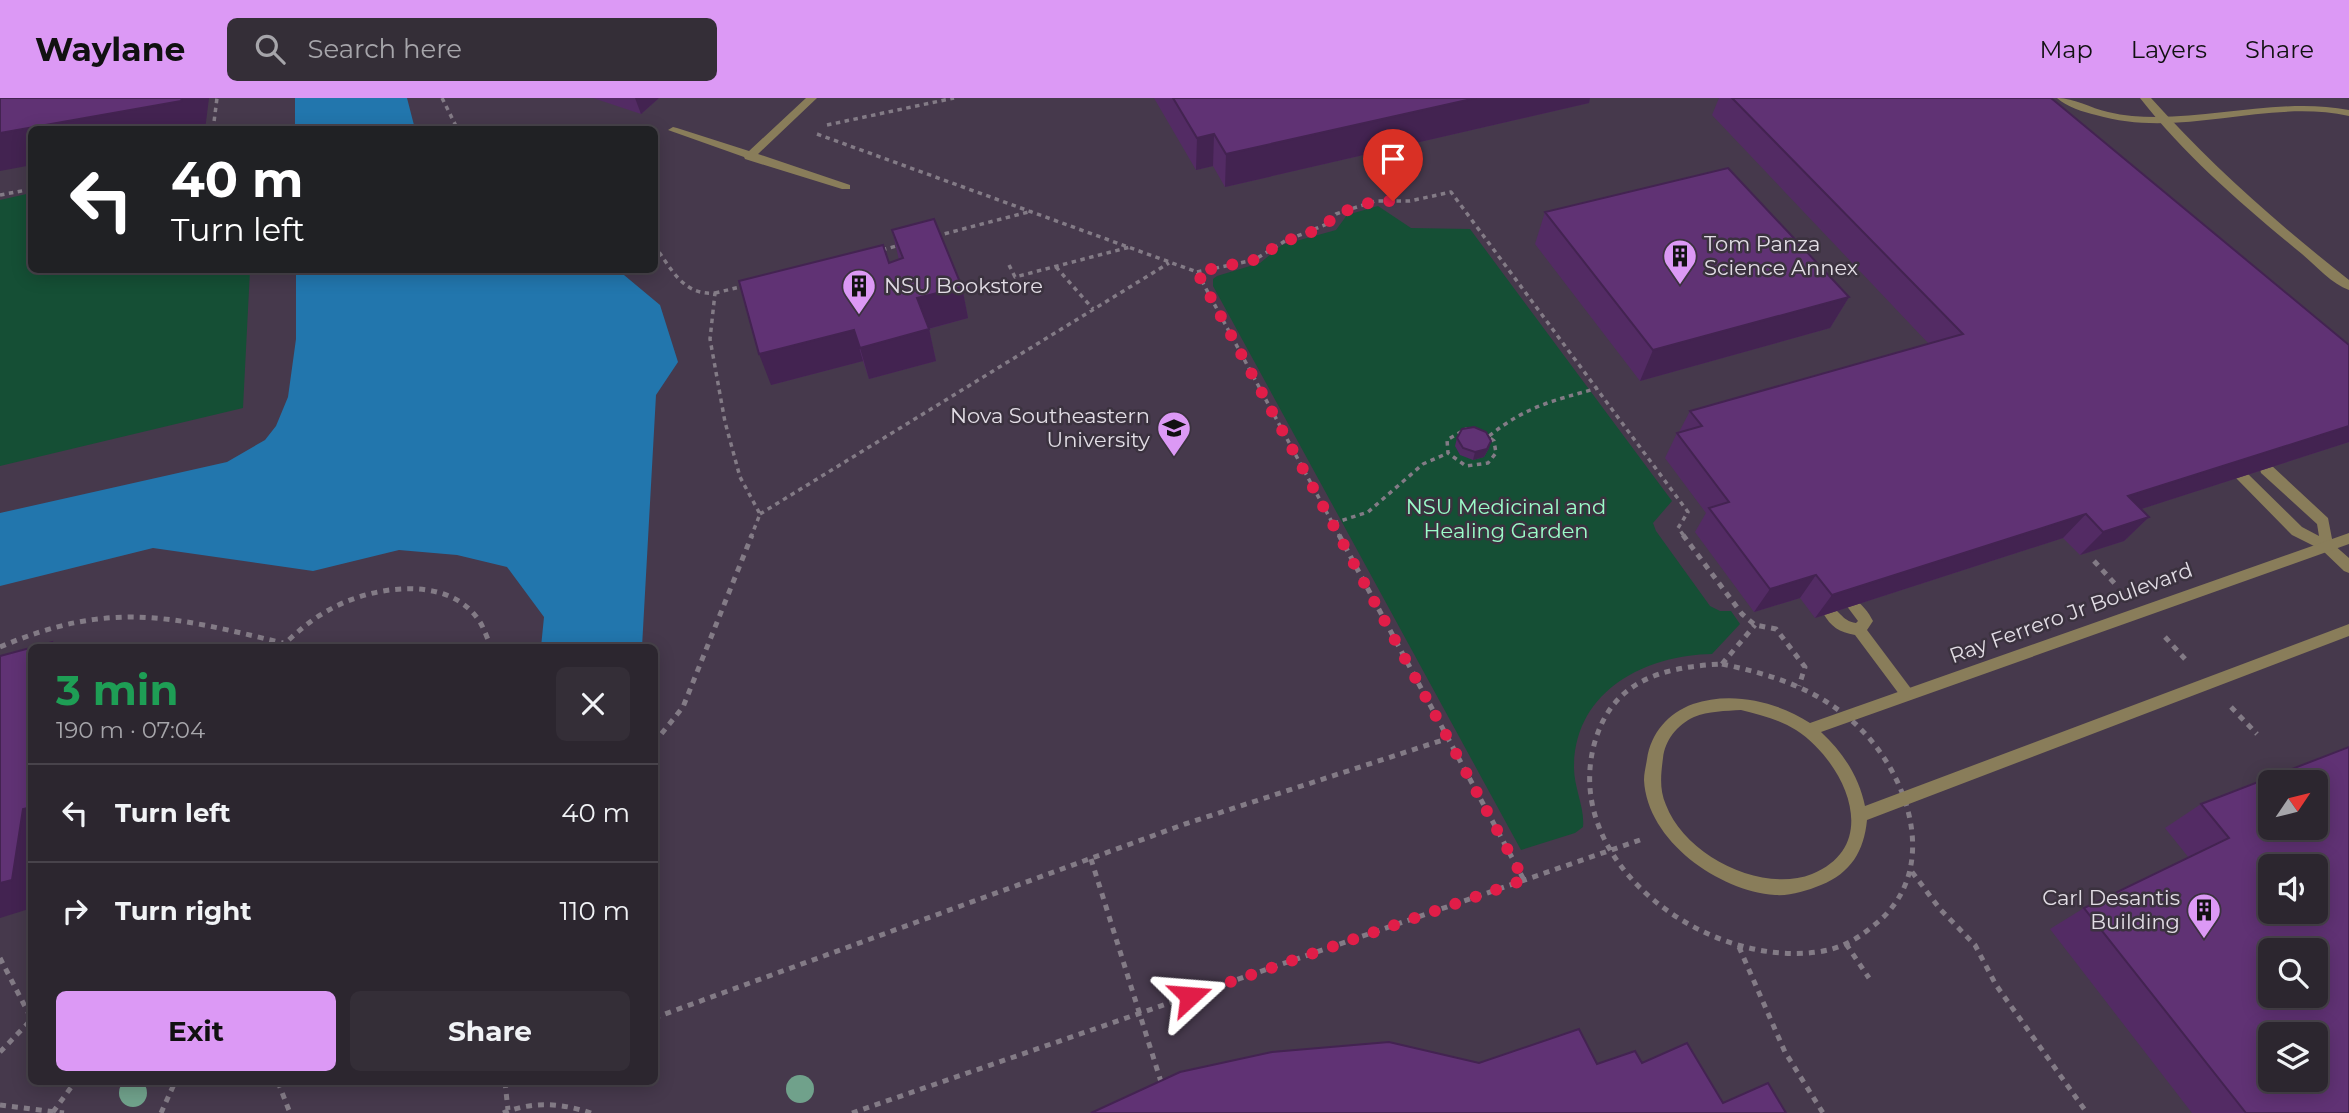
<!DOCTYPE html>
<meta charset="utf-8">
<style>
:root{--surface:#2c262f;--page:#342e37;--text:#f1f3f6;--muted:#a6a5aa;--line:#48434b;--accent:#dc99f5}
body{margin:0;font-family:Montserrat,sans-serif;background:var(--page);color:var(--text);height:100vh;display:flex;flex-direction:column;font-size:26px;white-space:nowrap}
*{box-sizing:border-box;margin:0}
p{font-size:23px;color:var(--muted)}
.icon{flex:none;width:38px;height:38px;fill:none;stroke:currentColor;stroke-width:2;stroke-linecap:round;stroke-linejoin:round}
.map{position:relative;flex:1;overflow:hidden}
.sheet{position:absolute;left:28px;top:546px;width:630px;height:441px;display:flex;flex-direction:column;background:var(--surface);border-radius:10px;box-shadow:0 4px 18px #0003,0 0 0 2px var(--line)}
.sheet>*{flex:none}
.guide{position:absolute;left:28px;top:28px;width:630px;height:147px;border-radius:10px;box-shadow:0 4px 18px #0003,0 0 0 2px var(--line);background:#202124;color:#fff;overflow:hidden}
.needle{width:46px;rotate:55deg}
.fabs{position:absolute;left:2258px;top:672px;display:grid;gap:14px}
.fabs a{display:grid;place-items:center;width:70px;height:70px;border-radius:10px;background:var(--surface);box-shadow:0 4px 18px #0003,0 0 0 2px var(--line);font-size:35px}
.pin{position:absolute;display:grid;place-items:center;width:60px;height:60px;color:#fff;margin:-72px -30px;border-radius:50% 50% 50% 0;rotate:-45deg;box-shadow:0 0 7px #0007}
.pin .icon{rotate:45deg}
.me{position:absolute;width:77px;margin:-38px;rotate:71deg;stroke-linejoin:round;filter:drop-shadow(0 0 5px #0008)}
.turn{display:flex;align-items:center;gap:24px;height:147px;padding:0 28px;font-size:32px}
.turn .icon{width:91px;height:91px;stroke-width:2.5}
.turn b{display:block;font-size:49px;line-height:60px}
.round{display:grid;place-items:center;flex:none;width:74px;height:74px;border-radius:10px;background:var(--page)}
.headline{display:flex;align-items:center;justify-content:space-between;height:119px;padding:0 28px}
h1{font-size:42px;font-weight:700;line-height:52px;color:#1e9e55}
.action{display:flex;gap:14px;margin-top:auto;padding:14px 28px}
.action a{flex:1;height:80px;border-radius:10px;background:var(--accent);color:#111;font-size:28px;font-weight:700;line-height:80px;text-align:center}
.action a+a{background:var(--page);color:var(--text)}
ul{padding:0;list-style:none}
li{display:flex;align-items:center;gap:21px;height:98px;padding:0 28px;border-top:2px solid var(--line)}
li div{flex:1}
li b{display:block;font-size:26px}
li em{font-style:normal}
header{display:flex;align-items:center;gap:42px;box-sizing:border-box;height:98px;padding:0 35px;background:var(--accent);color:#111}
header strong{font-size:33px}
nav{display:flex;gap:38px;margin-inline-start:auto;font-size:24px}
.search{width:490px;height:63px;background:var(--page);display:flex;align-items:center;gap:18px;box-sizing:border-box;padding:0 24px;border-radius:10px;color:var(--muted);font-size:26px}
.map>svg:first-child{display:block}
.built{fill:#46394c;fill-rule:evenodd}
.green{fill:#154f35}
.water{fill:#2276ad}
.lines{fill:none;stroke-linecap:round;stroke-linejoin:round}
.path-far1{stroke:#837b86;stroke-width:3.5;stroke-dasharray:4.5 4.5;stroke-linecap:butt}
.path{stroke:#837b86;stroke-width:5;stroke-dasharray:6 6;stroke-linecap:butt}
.lane{fill:#897d5a;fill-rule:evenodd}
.street{fill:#897d5a;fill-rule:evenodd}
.tree{fill:#70a18b}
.wall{fill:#532b64}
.shaded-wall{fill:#432351}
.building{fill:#603274;stroke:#432351;stroke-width:2;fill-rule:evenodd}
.route{stroke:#e11d48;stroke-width:12;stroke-dasharray:0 21.6}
.labels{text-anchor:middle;stroke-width:5;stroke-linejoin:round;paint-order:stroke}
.poi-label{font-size:21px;fill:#e2dde5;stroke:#3b323f;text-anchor:start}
.park-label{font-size:21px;fill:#9bfcc9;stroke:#3b323f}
.street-label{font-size:21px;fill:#e2dde5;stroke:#3b323f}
</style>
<header>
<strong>Waylane</strong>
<div class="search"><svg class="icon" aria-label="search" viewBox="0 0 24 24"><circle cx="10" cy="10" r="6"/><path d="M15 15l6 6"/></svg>Search here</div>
<nav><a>Map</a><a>Layers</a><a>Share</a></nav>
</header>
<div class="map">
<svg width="2349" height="1015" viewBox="0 0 2349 1015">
<rect width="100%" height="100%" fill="#3b323f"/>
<!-- built -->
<path class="built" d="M0 0H2349V1015H0ZM32 32H654V172H32ZM32 550H654V984H32ZM2270 684H2315V730H2270ZM2270 768H2315V814H2270ZM2270 852H2315V898H2270ZM2270 936H2315V982H2270Z"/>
<!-- green -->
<path class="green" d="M31 95 32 172H250L243 310 0 368V102Z
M1378 108 1411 130 1470 131 1672 403 1653 425 1656 433 1710 508 1720 513H1731L1740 526 1712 556C1645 557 1574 593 1574 670 1574 690 1585 710 1583 729L1575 735 1521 752 1213 188V181L1217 178 1260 165 1282 147 1336 132 1347 117Z"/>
<!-- water -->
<path class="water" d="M295 0H407L415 31H295Z
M296 172H618L660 207 678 264 656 297 642 549H541L544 519 507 469 457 457 399 452 313 473 153 450 0 488V415L227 364 265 342 276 328 288 299 296 241Z"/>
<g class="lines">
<!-- path-far1 -->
<path class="path-far1" d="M442 0 458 32
M827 27 954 0
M213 32 217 0
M817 36 1197 174 1340 439
M0 97 32 91
M936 138 1032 113
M654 147C671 170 683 198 715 195L710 241 725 324 740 379 760 416 751 439
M882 152 900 147
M1009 167 1015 179 1130 149
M1056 169 1093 211
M1197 174 1254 162 1285 143 1327 126 1336 116 1375 103H1410L1451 94 1688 414 1678 430 1685 439
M715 195 744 188
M1466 331 1482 334 1494 343 1496 355 1488 365 1466 368 1448 355 1447 342Z
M1489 338C1527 308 1552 303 1598 290
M760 416 1169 165
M1334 425 1368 414 1423 366 1448 355"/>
<!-- path -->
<path class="path" d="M1339 437 1524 782
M1683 437 1742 516 1755 527 1776 531 1805 569 1799 588
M2094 463 2117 488
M2165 539 2185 561
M0 549C110 502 171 518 283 545
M280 550C295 536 309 523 327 513 368 489 445 475 478 521 484 529 487 541 492 550
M1722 566C1770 576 1814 590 1851 622 1909 672 1944 774 1873 828 1856 842 1840 851 1817 854 1708 869 1566 769 1593 651 1609 583 1661 569 1722 566Z
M1722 566 1755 527
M2231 609 2257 636
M654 645 683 609 752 437
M1091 761 1162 987
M1912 774 1940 811 1975 847 1996 887 2087 1015
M1846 846 1869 880
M1739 849 1785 954 1823 1015
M0 860 32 922
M654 920 1185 726 1449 640
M0 954 32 921
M278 984 290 1015
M505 984 508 1012
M0 1007 64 1015
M53 1014 75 984
M161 1015 175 984
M503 1015C533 1003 561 1005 591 1015
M852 1015 1640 742"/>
<!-- lane -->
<path class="lane" d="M806 0H817L758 56 850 87V91H842L745 61 744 59 668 32 673 29 677 30 749 53Z
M2057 0C2075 0 2090 10 2108 14 2124 18 2140 19 2156 19 2220 19 2286 0 2349 12V18C2266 0 2180 42 2096 17 2083 14 2067 9 2057 0Z
M2266 366 2271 367 2328 420 2333 446 2349 460V475L2344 473 2322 452 2292 437 2235 379 2242 374 2247 375 2302 429 2319 438 2317 426 2261 375 2260 371 2261 367Z
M1853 501C1861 504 1869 515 1873 523L1867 532 1912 592 1914 596 1912 600 1907 602 1902 600 1855 537C1839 534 1831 529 1823 515L1825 511C1839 506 1839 523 1856 525L1858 523 1846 507 1848 503Z"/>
<!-- street -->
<path class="street" d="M2140 0H2151C2211 67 2278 126 2349 182V192C2332 186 2316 168 2302 156 2245 109 2186 59 2140 0Z
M2349 435V446L1821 634C1843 654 1859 679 1865 708L2349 526V538L1867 722C1864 753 1851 775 1821 787 1806 793 1791 798 1775 797 1719 793 1647 743 1644 682 1644 675 1646 668 1647 661 1651 635 1668 615 1693 606 1731 593 1776 603 1810 625ZM1741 612C1760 617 1779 621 1796 632 1844 663 1884 747 1812 776 1761 796 1685 757 1666 707 1659 691 1661 676 1663 660 1665 642 1677 627 1694 619 1708 613 1726 613 1741 612Z"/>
</g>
<!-- trees -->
<g class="tree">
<circle cx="800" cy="991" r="14"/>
<circle cx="133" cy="995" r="14"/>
</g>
<!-- wall -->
<path class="wall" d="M593 0H659L641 16Z
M1154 0H1590L1589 5 1225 89 1213 68 1196 72Z
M1719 0H2051L2349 344 2141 411 2149 419 2124 443 2080 457 2063 440 1815 520 1800 500 1754 514 1695 434 1706 415 1665 360 1677 335 1679 334 1690 313 1929 246 1712 17Z
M1545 114 1849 199 1830 230 1640 283 1535 146Z
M892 132 962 189 968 220 929 231 936 263 869 281 863 263 771 287 889 165 899 162Z
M1457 340 1489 350 1484 359 1473 362 1460 357 1455 348Z
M2349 649V1015H2192L2050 831 2084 810 2189 760 2165 730 2201 706Z"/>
<!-- shaded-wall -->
<path class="shaded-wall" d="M182 0H209L205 32H32V67L0 73V35Z
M635 0H659L641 16Z
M1476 0H1590L1589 5 1225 89 1226 56Z
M1214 36 1213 68 1196 72 1197 40Z
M962 189 968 220 924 232 917 200Z
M1849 199 1830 230 1640 283 1653 252Z
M929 231 936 263 869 281 860 250Z
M854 232 863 263 771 287 759 256Z
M2349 328V344L2104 423 2128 398Z
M1491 343 1489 350 1484 359 1473 362 1475 354Z
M2086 416 2063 440 1815 520 1832 497Z
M2149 419 2124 443 2080 457 2103 434Z
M1816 477 1800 500 1754 514 1770 491Z
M52 544 59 550H51Z
M32 709V810L0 820V785L23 711Z"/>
<!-- building -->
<path class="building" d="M0 0H182L181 3 0 35Z
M1173 0H1476L1226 56 1214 36 1197 40Z
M1732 0H2051L2349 247V328L2128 398 2149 419 2103 434 2086 416 1832 497 1816 477 1770 491 1709 410 1729 404 1677 335 1702 328 1690 313 1963 236Z
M1728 70 1849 199 1653 252 1545 114Z
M934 121 962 189 917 200 929 231 860 250 854 232 759 256 739 183 883 147 889 165 903 160 892 132Z
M1474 329 1486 334 1491 343 1487 351 1475 354 1463 350 1457 340 1462 331Z
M52 544 51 550H32V709L23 711 12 782 0 785V558Z
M172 546V550H158Z
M2349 649V1015H2246L2084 810 2229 740 2201 706ZM2270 684H2315V730H2270ZM2270 768H2315V814H2270ZM2270 852H2315V898H2270ZM2270 936H2315V982H2270Z
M1579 931 1597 966 1635 953 1642 965 1687 945 1723 1005 1768 985 1786 1015H1091L1180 974 1272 954 1389 944 1479 965Z"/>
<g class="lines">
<!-- route -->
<path class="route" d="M1190 898 1524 782 1197 174 1254 162 1285 143 1303 138 1327 126 1336 116 1375 103H1393"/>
</g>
<!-- icons -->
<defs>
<g id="building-pin" transform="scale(1.75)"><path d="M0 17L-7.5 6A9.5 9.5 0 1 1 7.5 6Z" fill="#dc99f5" stroke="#3b323f"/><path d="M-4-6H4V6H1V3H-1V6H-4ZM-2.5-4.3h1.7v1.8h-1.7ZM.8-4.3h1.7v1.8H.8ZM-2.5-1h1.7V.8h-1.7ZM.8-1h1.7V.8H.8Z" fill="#111"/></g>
<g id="university-pin" transform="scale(1.75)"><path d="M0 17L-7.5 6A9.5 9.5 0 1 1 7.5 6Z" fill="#dc99f5" stroke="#3b323f"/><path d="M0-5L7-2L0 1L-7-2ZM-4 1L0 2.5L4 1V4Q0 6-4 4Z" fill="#111"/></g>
</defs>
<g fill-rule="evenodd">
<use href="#building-pin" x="1680" y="158"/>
<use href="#building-pin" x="859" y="188"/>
<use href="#university-pin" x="1174" y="330"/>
<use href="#building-pin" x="2204" y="812"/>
</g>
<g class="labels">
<!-- poi labels -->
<g class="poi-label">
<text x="1704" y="153">Tom Panza<tspan x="1704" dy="24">Science Annex</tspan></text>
<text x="884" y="195">NSU Bookstore</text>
<text x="1150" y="325" text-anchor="end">Nova Southeastern<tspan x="1150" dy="24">University</tspan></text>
<text x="2180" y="807" text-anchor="end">Carl Desantis<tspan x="2180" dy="24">Building</tspan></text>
</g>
<!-- park labels -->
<g class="park-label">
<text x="1506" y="416">NSU Medicinal and<tspan x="1506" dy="24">Healing Garden</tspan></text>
</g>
<!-- street labels -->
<g class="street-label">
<text transform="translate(2071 515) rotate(-20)" y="7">Ray Ferrero Jr Boulevard</text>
</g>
</g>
</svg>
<div class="fabs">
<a><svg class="needle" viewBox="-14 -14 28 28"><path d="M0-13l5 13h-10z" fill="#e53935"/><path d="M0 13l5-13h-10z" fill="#a6a5aa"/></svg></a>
<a><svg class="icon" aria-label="sound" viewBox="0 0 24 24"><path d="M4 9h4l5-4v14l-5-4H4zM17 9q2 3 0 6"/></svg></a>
<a><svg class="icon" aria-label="search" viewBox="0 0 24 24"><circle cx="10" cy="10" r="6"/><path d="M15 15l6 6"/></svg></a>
<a><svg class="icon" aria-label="layers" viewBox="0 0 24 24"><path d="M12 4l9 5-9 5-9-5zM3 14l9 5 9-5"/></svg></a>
</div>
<div class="pin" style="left:1393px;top:103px;background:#d93025"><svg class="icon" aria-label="arrive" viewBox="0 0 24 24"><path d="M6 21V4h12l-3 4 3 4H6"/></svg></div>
<svg class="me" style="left:1190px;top:898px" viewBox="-20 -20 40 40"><path d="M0-17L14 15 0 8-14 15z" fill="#e11d48" stroke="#fff" stroke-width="4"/></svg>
<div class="guide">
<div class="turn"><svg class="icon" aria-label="left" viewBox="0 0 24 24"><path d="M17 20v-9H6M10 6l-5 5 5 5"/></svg><div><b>40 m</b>Turn left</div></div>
</div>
<section class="sheet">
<div class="headline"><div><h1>3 min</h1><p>190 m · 07:04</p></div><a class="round"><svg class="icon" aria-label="close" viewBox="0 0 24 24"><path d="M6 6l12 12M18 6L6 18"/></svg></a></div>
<ul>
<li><svg class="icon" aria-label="left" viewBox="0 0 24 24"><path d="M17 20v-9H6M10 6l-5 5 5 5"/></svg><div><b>Turn left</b></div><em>40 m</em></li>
<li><svg class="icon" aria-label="right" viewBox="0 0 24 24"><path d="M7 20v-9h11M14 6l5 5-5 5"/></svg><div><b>Turn right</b></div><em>110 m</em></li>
</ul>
<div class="action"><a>Exit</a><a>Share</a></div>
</section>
</div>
